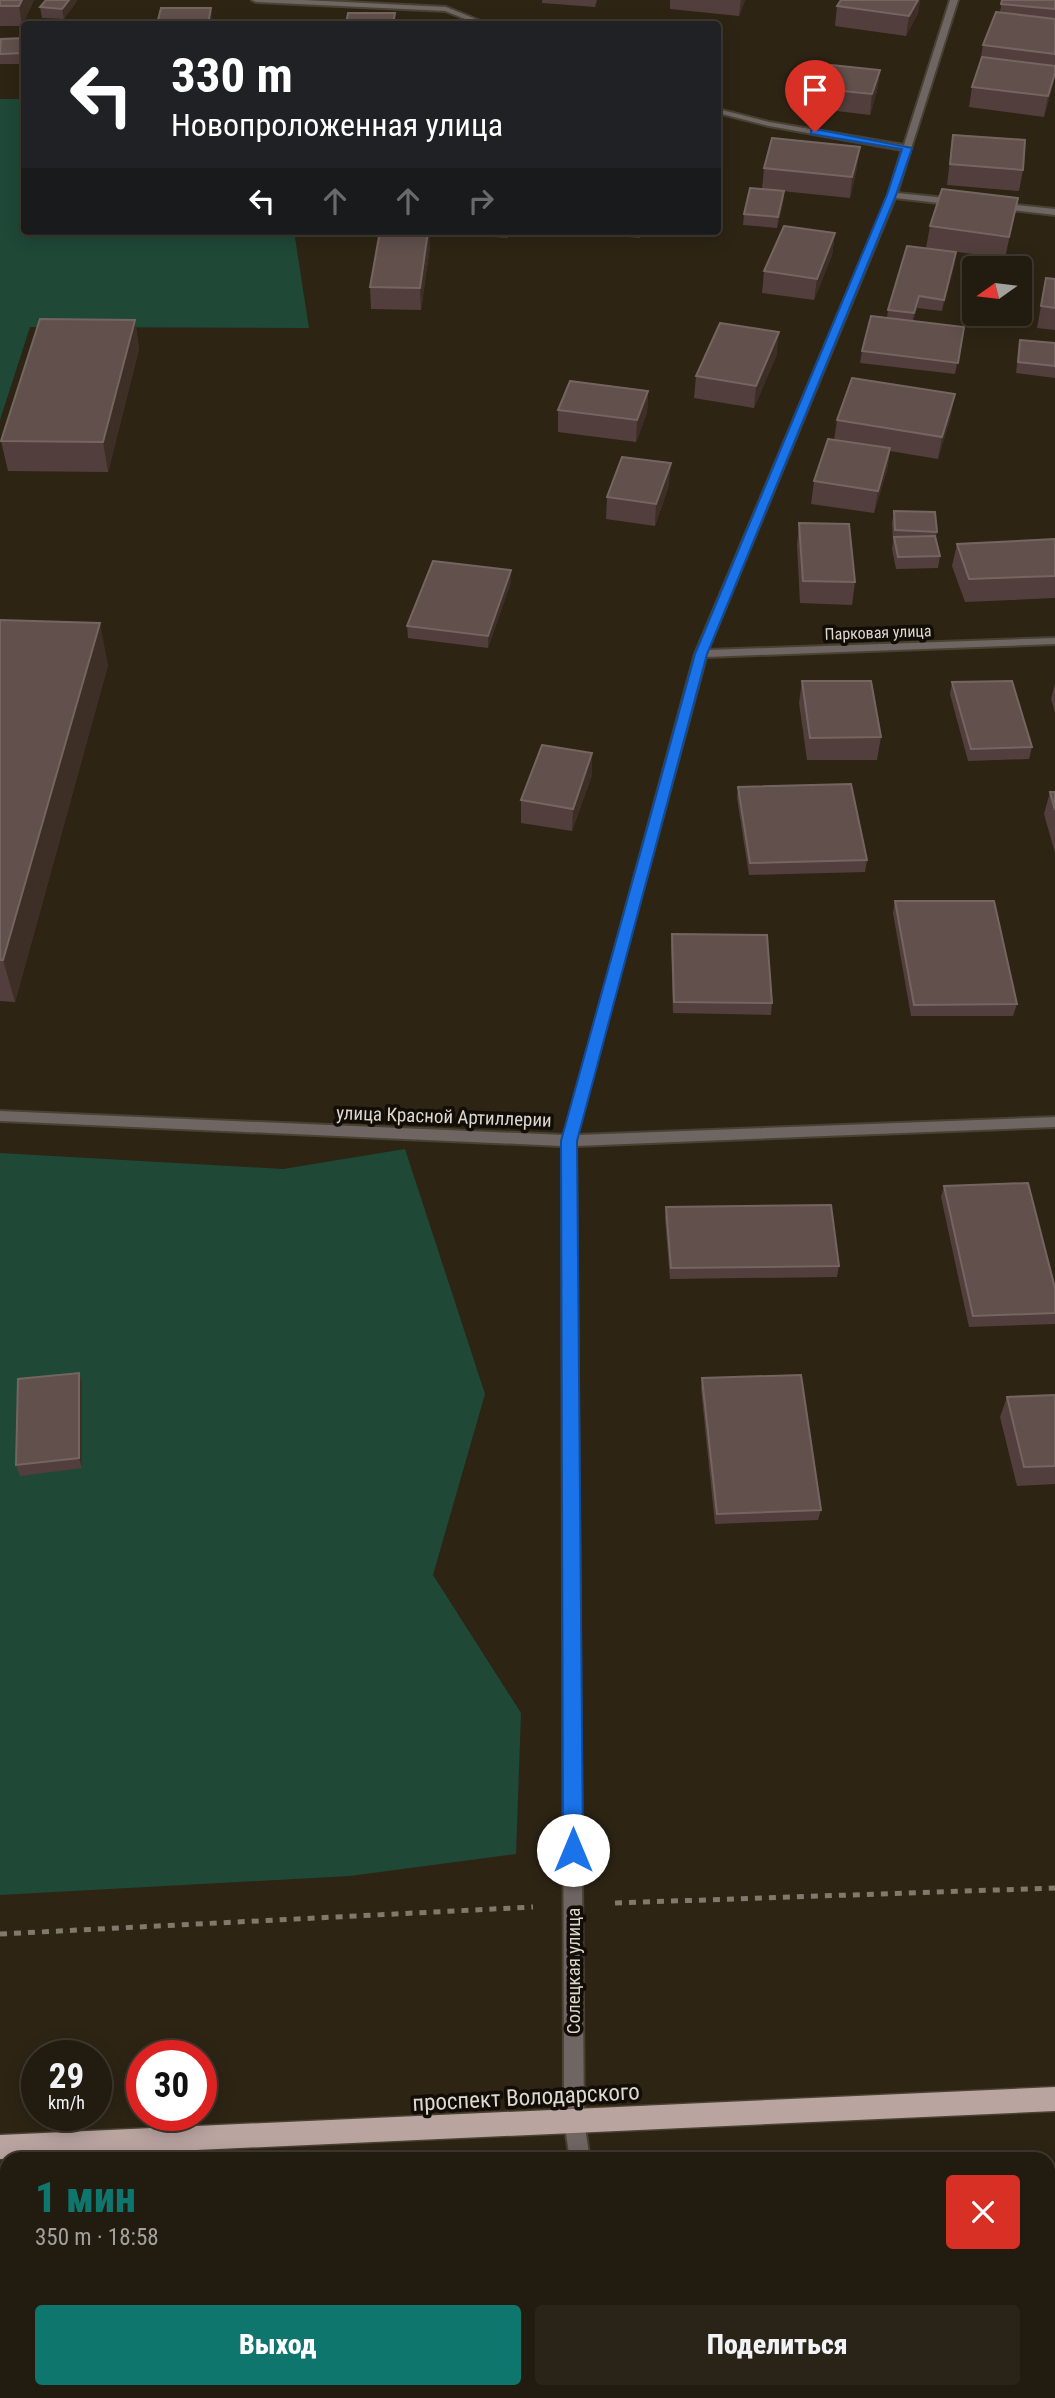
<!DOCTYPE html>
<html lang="ru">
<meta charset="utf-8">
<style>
:root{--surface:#221b0f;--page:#2a2418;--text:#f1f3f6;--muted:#a2a19e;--line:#3f392f;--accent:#0f766e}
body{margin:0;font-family:"Roboto Condensed",sans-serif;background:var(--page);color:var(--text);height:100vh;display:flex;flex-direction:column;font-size:26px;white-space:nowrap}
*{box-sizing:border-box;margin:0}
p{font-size:23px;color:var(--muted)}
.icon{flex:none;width:38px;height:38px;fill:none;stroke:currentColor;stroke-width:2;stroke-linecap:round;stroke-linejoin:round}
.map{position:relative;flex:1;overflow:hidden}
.panel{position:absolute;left:0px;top:2152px;width:1055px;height:247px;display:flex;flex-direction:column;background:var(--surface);border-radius:21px 21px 0 0;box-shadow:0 4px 18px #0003,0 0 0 2px var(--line)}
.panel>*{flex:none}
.hud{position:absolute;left:21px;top:21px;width:700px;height:214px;border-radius:7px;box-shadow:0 4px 18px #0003,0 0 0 2px var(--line);background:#202124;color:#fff;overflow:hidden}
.needle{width:46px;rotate:256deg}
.controls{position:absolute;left:962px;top:256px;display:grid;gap:14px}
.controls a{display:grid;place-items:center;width:70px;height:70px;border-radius:7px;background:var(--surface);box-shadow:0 4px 18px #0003,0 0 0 2px var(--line);font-size:35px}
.speed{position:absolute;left:21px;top:2040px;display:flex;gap:14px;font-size:35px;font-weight:700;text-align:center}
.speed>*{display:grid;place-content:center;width:91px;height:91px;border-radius:50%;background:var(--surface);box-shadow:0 4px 18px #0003,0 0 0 2px var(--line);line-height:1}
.speed small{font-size:18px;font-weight:400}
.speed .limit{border:10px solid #d22;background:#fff;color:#111}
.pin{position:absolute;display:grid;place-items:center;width:60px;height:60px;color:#fff;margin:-72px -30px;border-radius:50% 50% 50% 0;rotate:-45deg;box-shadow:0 0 7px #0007}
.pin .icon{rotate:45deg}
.me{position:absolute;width:77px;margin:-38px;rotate:0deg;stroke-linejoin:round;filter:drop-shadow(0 0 5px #0008)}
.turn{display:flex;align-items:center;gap:24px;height:147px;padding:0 35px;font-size:32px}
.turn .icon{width:91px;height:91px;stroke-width:2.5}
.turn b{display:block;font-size:49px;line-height:60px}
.lanes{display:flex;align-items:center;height:66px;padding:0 35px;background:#0003;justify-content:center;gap:35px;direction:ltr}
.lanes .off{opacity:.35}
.round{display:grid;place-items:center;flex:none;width:74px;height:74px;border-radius:7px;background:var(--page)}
.head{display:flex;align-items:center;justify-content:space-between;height:119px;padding:0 35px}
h1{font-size:42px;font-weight:800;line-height:52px;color:var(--accent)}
.button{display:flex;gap:14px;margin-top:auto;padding:14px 35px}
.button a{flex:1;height:80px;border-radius:7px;background:var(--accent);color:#fff;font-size:28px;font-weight:800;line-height:80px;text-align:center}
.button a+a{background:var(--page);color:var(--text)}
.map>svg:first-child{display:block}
.green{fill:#1f4837}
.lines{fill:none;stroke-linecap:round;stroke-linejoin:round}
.minor-casing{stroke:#494132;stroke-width:4}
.primary-casing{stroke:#494132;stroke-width:3}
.path{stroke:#81796c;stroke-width:5;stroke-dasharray:7 7;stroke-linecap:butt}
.minor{fill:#6f6562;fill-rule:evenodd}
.primary{fill:#b9a4a0;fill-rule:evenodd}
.wall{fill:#523f3d}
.shaded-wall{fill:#3d2e26}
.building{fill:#61504c;stroke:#756560;stroke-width:2}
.route{fill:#1a73e8;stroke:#114b97;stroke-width:2}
.labels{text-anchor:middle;stroke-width:7;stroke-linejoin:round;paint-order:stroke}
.far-street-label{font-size:16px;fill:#ddd7cd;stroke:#120e07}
.street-label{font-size:19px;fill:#ddd7cd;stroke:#120e07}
.near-street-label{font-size:23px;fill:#ddd7cd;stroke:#120e07}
</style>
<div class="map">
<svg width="1055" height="2398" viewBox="0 0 1055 2398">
<rect width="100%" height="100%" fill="#2d2414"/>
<!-- green -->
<path class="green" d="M0 99H24V231H294L309 328 30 327 0 420Z
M405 1149 485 1394 433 1575 521 1713 516 1854 350 1876 0 1895V1153L283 1169Z"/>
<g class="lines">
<!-- minor casing -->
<g class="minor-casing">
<path id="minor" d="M252 0H304L446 7 488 24H478L445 11 256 2Z
M950 0H958L897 193 956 199 960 202 956 205 895 198 708 650 1055 638V644L706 657 577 1135 1055 1117V1127L576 1146 584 2121 590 2160H570L564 2121 562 1146 0 1121V1111L564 1135 695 654 888 195 902 150 769 126 718 113V109L769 122 904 145Z
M997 203 1055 209V215L994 208 993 206Z
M607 2392H627L628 2398H608Z"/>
</g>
<!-- primary casing -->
<g class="primary-casing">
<path id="primary" d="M1055 2087V2111L0 2159V2135Z"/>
</g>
<!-- path -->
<path class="path" d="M615 1903 1055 1888
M0 1934 533 1907
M1048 2208H1055
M0 2267H7"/>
<!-- minor -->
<use href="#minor" class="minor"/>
<!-- primary -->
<use href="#primary" class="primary"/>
</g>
<!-- wall -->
<path class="wall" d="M0 0H34L22 26H0Z
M46 0H77V1L64 19 42 18 40 7Z
M542 0H597L595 7 542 3Z
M670 0H745L739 16 670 9Z
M841 0H920L918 13 906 36 835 26 837 6Z
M1002 0H1055V76L1044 117 969 107 972 87 980 62 983 45 1000 12Z
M24 38V64H0V45Z
M880 70 877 91 870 115 820 109 822 89Z
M953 135 1023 170 1019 191 947 185Z
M764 168H857L850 198 762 189Z
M784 191 783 203 777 228 743 225 744 214Z
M1018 198 1005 258 926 248 930 226Z
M380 231H429L430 246 421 310 371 309 370 287Z
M443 231H510L508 238 443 234Z
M603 231H641L640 238 603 235Z
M835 233 832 255 814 300 762 293 764 271Z
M956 252 942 311 917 308 913 321 964 327 955 374 860 363 862 351 887 318 888 310Z
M1046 278 1055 279V330L1037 328Z
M135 320 139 349 108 472 8 471 1 441Z
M1020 340 1055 343V378L1016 373Z
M777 354 754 408 694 398 696 376Z
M648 391 647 413 636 442 558 432V410Z
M951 416 938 459 890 451 887 470 874 513 811 504 814 481 834 440 837 420Z
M669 485 655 526 606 519 607 497Z
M894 511 937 532 936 538 940 556 938 568 896 569 892 549 893 542 892 523Z
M799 523 855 582 852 605 800 603 797 545Z
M1055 539V598L965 602 952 566 957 544Z
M511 582 488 648 408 638 407 626Z
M0 620 108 665 15 1002 0 1001Z
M802 681 881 737 877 760H807L799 703Z
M952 682 1032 747 1029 759 968 761 950 694Z
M1055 683V713L1051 699Z
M592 753V775L572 831 521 823V800Z
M738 787 867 860 865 872 749 875 737 798Z
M1050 792H1055V853L1044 814Z
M895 901 1017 1004 1013 1016H911L893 913Z
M672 934 772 1003 771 1015 673 1013 671 945Z
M944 1186 1055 1288V1324L969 1327 941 1197Z
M666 1207 839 1266 837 1277 670 1279 665 1218Z
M702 1378 821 1510 818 1520 715 1524 701 1389Z
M82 1383V1468L20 1476 16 1465Z
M1055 1395V1484L1017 1486 1000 1417 1007 1397Z"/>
<!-- shaded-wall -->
<path class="shaded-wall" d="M22 0H34L22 26 19 6Z
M69 0H77V1L64 19 62 9Z
M741 0H745L739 16Z
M918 0H920L918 13 906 36 909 16Z
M211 8 213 24H208Z
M880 70 877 91 870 115 872 94Z
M1055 73 1053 86 1044 117 1048 96Z
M860 147 857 168 850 198 852 177Z
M784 191 783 203 777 228 778 217Z
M428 231H429L430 246 421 310 420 288Z
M835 233 832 255 814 300 817 279Z
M956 252 955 264 942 311 944 300Z
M919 296 917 308 912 325 914 313Z
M135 320 139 349 108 472 103 442Z
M779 332 777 354 754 408 756 386Z
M648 391 647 413 636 442 637 420Z
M955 394 951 416 938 459 942 437Z
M890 448 887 470 874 513 878 491Z
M671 463 669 485 655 526 656 504Z
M511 570V582L488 648V636Z
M100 623 108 665 15 1002 3 960Z
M592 753V775L572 831 573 809Z
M79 1373 82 1383V1468L79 1458Z"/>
<!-- building -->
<path class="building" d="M0 0H22L19 6H0Z
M46 0H69L62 9 40 7Z
M841 0H918L909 16 837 6Z
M1002 0H1055V9L1001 4Z
M161 8H211L208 24H157Z
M996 12 1055 19V54L983 45Z
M348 13H395L393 24H346Z
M24 38V53L0 54 1 39Z
M982 57 1055 66V73L1048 96 972 87Z
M831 65 880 70 872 94 822 89Z
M953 135 1025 140 1023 170 950 164Z
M772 138 860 147 852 177 764 168Z
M750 188 784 191 778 217 744 214Z
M942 189 1018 198 1009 237 930 226Z
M784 226 835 233 817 279 764 271Z
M380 231H428L420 288 370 287Z
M907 246 956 252 944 300 919 296 914 313 888 310Z
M1046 278 1055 279V308L1041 306Z
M871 316 964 327 958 363 862 351Z
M40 319 135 320 103 442 1 441Z
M720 323 779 332 756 386 696 376Z
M1020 340 1055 343V366L1018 362Z
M852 378 955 394 942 437 837 420Z
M570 381 648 391 637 420 558 410Z
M828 439 890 448 878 491 814 481Z
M622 457 671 463 656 504 607 497Z
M894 511 935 512 937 532 895 530Z
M799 523 849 524 855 582 803 581Z
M935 536 940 556 898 557 894 537Z
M1055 539V576L969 579 957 544Z
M433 561 511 570 488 636 407 626Z
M0 620 100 623 3 960H0Z
M802 681H871L881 737 810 738Z
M1012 681 1032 747 971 749 952 682Z
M542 745 592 753 573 809 521 800Z
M851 784 867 860 750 863 738 787Z
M1050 792H1055V810Z
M895 901H994L1017 1004 914 1005Z
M672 934 767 935 772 1003 674 1002Z
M1028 1183 1055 1288V1313L973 1316 944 1186Z
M831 1205 839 1266 671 1268 666 1207Z
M79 1373V1458L16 1465 18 1379Z
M801 1375 821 1510 717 1514 702 1378Z
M1055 1395V1466L1024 1467 1007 1397Z"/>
<!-- route -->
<path class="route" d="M815 129 912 148 896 195 707 654 577 1141 583 1850 580 1857 573 1860 566 1857 563 1850 561 1141 695 654 887 195 902 149 811 134V130Z"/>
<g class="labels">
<!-- far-street labels -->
<g class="far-street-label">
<text transform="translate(878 632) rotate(-2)" y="6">Парковая улица</text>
</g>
<!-- street labels -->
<g class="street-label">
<text transform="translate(444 1116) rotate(2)" y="7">улица Красной Артиллерии</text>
<text transform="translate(573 1971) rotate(-90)" y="7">Солецкая улица</text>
</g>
<!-- near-street labels -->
<g class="near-street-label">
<text transform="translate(526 2097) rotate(-3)" y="8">проспект Володарского</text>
</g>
</g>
</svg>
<div class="controls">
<a><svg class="needle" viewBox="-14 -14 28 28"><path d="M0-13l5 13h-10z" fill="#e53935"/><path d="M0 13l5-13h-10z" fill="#a2a19e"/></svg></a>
</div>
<div class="speed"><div>29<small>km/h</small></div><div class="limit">30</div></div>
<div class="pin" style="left:815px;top:132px;background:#d93025"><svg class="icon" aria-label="arrive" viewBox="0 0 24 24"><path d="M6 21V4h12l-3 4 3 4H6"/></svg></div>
<svg class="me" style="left:573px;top:1850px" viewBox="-20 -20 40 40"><circle r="19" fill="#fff"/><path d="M0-13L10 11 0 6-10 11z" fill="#1a73e8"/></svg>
<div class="hud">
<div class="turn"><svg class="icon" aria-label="left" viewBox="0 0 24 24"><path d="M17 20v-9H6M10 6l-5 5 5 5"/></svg><div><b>330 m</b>Новопроложенная улица</div></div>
<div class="lanes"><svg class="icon" aria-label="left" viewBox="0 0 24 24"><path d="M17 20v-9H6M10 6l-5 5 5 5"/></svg><svg class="icon off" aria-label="ahead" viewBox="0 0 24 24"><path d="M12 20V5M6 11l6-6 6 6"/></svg><svg class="icon off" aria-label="ahead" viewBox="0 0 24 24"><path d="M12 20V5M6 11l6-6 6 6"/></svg><svg class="icon off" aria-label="right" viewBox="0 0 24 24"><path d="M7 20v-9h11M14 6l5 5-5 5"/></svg></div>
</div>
<section class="panel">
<div class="head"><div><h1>1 мин</h1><p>350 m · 18:58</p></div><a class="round" style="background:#d93025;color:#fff"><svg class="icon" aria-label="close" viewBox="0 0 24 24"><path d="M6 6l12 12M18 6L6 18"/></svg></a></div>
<div class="button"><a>Выход</a><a>Поделиться</a></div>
</section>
</div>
